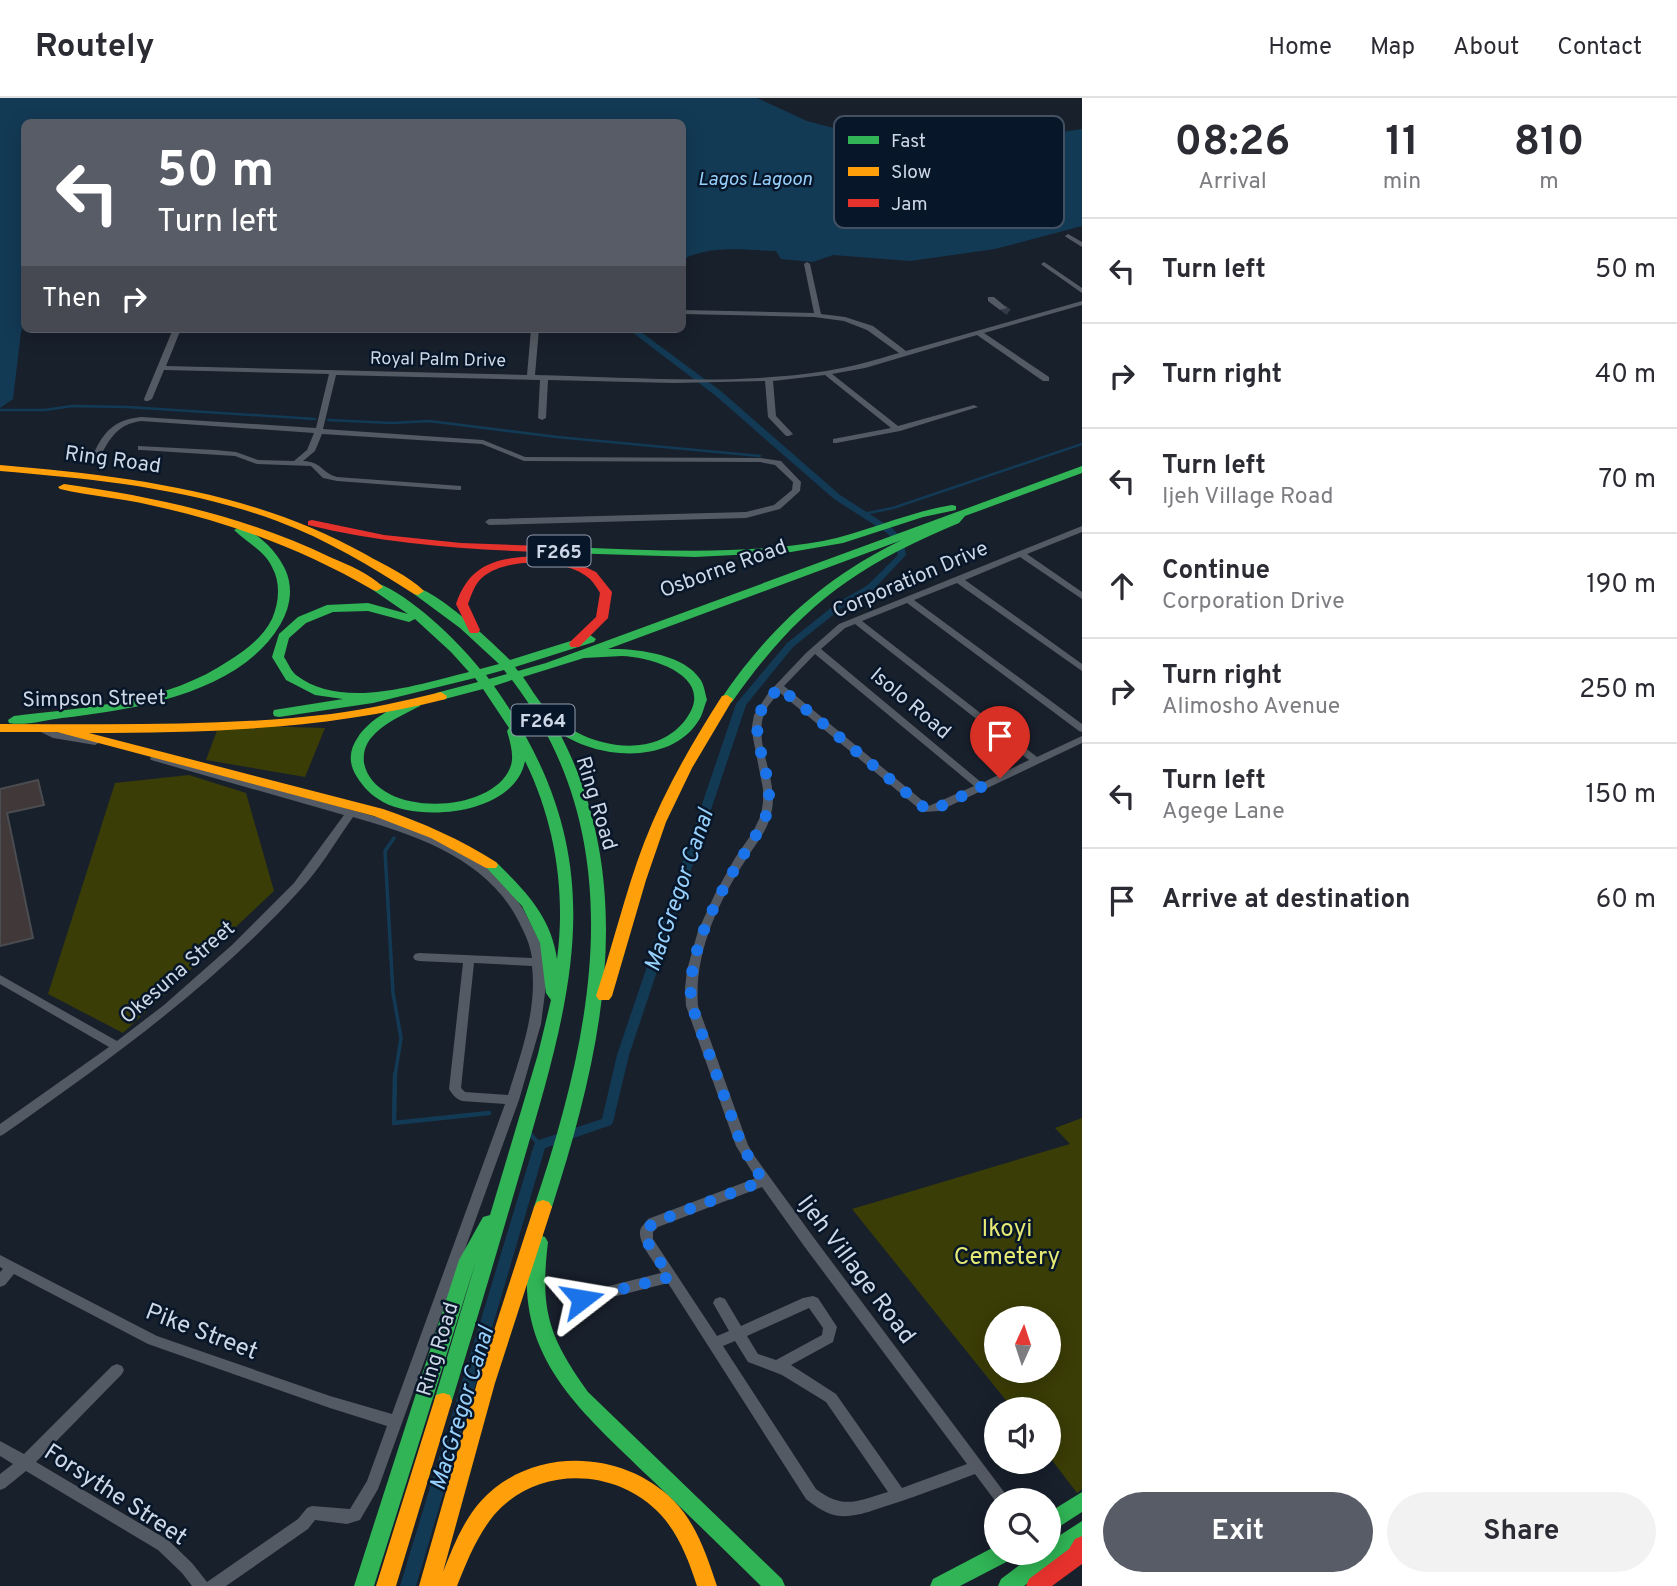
<!DOCTYPE html>
<style>
:root{--surface:#fff;--page:#f2f2f3;--text:#2b2b33;--muted:#7c7c81;--line:#e1e1e2;--accent:#585c66}
body{margin:0;font-family:Overpass,sans-serif;background:var(--page);color:var(--text);height:100vh;display:flex;flex-direction:column;font-size:26px;white-space:nowrap}
*{box-sizing:border-box;margin:0}
p{font-size:23px;color:var(--muted)}
.icon{flex:none;width:38px;height:38px;fill:none;stroke:currentColor;stroke-width:2;stroke-linecap:round;stroke-linejoin:round}
.map{position:relative;flex:1;overflow:hidden}
.panel{display:flex;flex-direction:column;background:var(--surface);width:595px}
.panel>*{flex:none}
.banner{position:absolute;left:21px;top:21px;width:665px;height:214px;border-radius:10px;box-shadow:0 4px 18px #0003;background:#585c66;color:#fff;overflow:hidden}
.needle{width:46px;rotate:3deg}
.controls{position:absolute;left:984px;top:1208px;display:grid;gap:14px}
.controls a{display:grid;place-items:center;width:77px;height:77px;border-radius:50%;background:var(--surface);box-shadow:0 4px 18px #0003;font-size:35px}
.pin{position:absolute;display:grid;place-items:center;width:60px;height:60px;color:#fff;margin:-72px -30px;border-radius:50% 50% 50% 0;rotate:-45deg;box-shadow:0 0 7px #0007}
.pin .icon{rotate:45deg}
.me{position:absolute;width:77px;margin:-38px;rotate:76deg;stroke-linejoin:round;filter:drop-shadow(0 0 5px #0008)}
.turn{display:flex;align-items:center;gap:24px;height:147px;padding:0 21px;font-size:32px}
.turn .icon{width:91px;height:91px;stroke-width:2.5}
.turn b{display:block;font-size:49px;line-height:60px}
.then{display:flex;align-items:center;height:66px;padding:0 21px;background:#0003;gap:14px;font-size:26px}
.eta{display:flex;justify-content:space-evenly;align-items:center;height:119px;text-align:center}
.eta b{font-size:42px;font-weight:700;line-height:49px}
.cta{display:flex;gap:14px;margin-top:auto;padding:14px 21px}
.cta a{flex:1;height:80px;border-radius:42px;background:var(--accent);color:#fff;font-size:28px;font-weight:700;line-height:80px;text-align:center}
.cta a+a{background:var(--page);color:var(--text)}
ul{padding:0;list-style:none}
li{display:flex;align-items:center;gap:21px;height:105px;padding:0 21px;border-top:2px solid var(--line)}
li div{flex:1}
li b{display:block;font-size:26px}
li em{font-style:normal}
header{display:flex;align-items:center;gap:42px;box-sizing:border-box;height:98px;padding:0 35px;background:var(--surface);border-bottom:2px solid var(--line)}
header strong{font-size:33px}
nav{display:flex;gap:38px;margin-inline-start:auto;font-size:24px}
main{display:flex;flex:1;min-height:0}
.map>svg:first-child{display:block}
.green{fill:#3b3d06;fill-rule:evenodd}
.water{fill:#133a55}
.lines{fill:none;stroke-linecap:round;stroke-linejoin:round}
.stream-far2{stroke:#133a55;stroke-width:2.5}
.stream-far1{stroke:#133a55;stroke-width:3.5}
.stream{stroke:#133a55;stroke-width:4.5}
.canal{fill:#133a55;fill-rule:evenodd}
.building{fill:#403839;stroke:#4b4c50;stroke-width:2}
.street-tunnel{stroke:#333b48;stroke-width:7;stroke-dasharray:7 3.5;stroke-linecap:butt}
.street{fill:#545a63;fill-rule:evenodd}
.fast{fill:#30b455;fill-rule:evenodd}
.slow{fill:#ff9f0a;fill-rule:evenodd}
.jam{fill:#e5322d;fill-rule:evenodd}
.route{stroke:#1a73e8;stroke-width:12;stroke-dasharray:0 21.6}
.labels{text-anchor:middle;stroke-width:5;stroke-linejoin:round;paint-order:stroke}
.far-street-label{font-size:18px;fill:#cdd7e5;stroke:#071629}
.far-water-label{font-size:19px;font-style:italic;fill:#97d0fc;stroke:#071629}
.shield{fill:#071629;stroke:#929dad;stroke-width:2}
.shield-label{font-size:19px;font-weight:bold;fill:#cdd7e5}
.street-label{font-size:21px;fill:#cdd7e5;stroke:#071629}
.water-label{font-size:23px;font-style:italic;fill:#97d0fc;stroke:#071629}
.near-park-label{font-size:24px;fill:#e6ea73;stroke:#071629}
.near-street-label{font-size:24px;fill:#cdd7e5;stroke:#071629}
.key{fill:#071629;stroke:#425061;stroke-width:2}
.key-label{font-size:19px;fill:#cdd7e5}
</style>
<header>
<strong>Routely</strong>
<nav><a>Home</a><a>Map</a><a>About</a><a>Contact</a></nav>
</header>
<main>
<div class="map">
<svg width="1082" height="1488" viewBox="0 0 1082 1488">
<rect width="100%" height="100%" fill="#18202c"/>
<!-- green -->
<path class="green" d="M219 627 325 630 305 679 206 662Z
M189 677 246 695 274 793 123 935 48 896 115 685Z
M1082 1020V1391L1077 1395 1048 1357V1311H1013L852 1111 1070 1046 1055 1030ZM996 1220H1048V1272H996Z"/>
<!-- water -->
<path class="water" d="M0 0H757L807 23 883 43 956 48 1011 36 1054 35 1082 31V128L995 151 910 163 833 157 813 164 781 161 776 153C744 152 712 147 683 161L682 24H24V226L21 234 13 301 0 310Z"/>
<g class="lines">
<!-- stream-far2 -->
<path class="stream-far2" d="M0 312H45L72 308 127 309 315 321
M328 322 392 325 429 323 557 339 760 358
M863 416 893 410 1082 346"/>
<!-- stream-far1 -->
<path class="stream-far1" d="M394 740 385 753 393 895 401 940 395 978"/>
<!-- stream -->
<path class="stream" d="M395 976 394 1025 489 1015
M530 1036 540 1047"/>
<!-- canal -->
<path class="canal" d="M628 231H637L722 294 840 397 893 431 903 442 906 457 874 491 843 509 793 549 746 607 629 957 613 1024 611 1027 545 1050 416 1488H400L534 1047 536 1043 602 1021 617 957 736 606 787 545 837 505 868 487 898 457 895 443 887 435 834 401 716 298Z"/>
</g>
<!-- building -->
<path class="building" d="M38 682 44 707 7 715 33 840 0 848V691Z"/>
<g class="lines">
<!-- street-tunnel -->
<path class="street-tunnel" d="M1003 210 1011 216"/>
<!-- street -->
<path class="street" d="M1068 136 1082 144V149L1066 139 1065 138Z
M807 164 810 166 821 216 845 219 873 228 906 253 1082 203V207L984 235 1049 279V283H1043L977 237 865 270 832 276 898 328 974 307 978 309 900 333 836 345H833V341L891 330 825 277 773 283 776 318 793 336 789 338H786L768 319 765 283 674 285 548 282 546 320 542 322 538 320 540 282 336 277 323 331 483 342 525 359 760 360 781 363 801 384 800 393 780 411 746 420 489 427 485 424 489 421 746 414 774 407 792 392 793 384 775 367 760 364 524 363 482 346 322 336 315 353 303 363C323 364 320 374 337 379L461 388V392H458L337 383 323 380 311 368 257 366 235 358 141 352H138V348L215 352 236 354 258 362 294 363 307 352 314 335 141 323C118 326 110 340 100 359H94L93 357C104 333 114 322 141 319L316 330 329 276 164 272 152 301 148 303H145L144 301 173 231H181L166 268 527 277 531 231H539L535 277C631 279 730 288 826 273 851 269 875 262 899 255L867 232 844 223 814 219 682 216V212L814 215 804 166Z
M1044 164 1082 190V195L1042 167 1041 166Z
M988 199H994L1007 210 1000 212 988 203Z
M1082 428V434L1027 456 1082 494V501L1020 459 965 482 1082 566V573L957 485 914 502 1082 626V634L1079 633 907 505 862 523 1037 659 1082 638V645L939 713 923 714 779 594C774 601 767 608 764 616 753 647 780 683 771 716 767 734 754 748 745 763 717 806 694 856 698 908L748 1047 753 1056 814 1140 1010 1402H996V1404L975 1376C943 1388 910 1401 877 1411 866 1415 852 1419 840 1418 827 1417 815 1408 806 1401L668 1185 581 1207 576 1205 574 1201 576 1197 581 1195 661 1175C655 1165 635 1142 641 1130 642 1128 647 1123 648 1121L756 1080 736 1048 686 908 685 890 687 872 698 833 715 796 735 760 753 734 761 717 763 704V691L753 640 752 628 754 617 769 594 806 555 839 526ZM855 526 1029 662 982 685 821 551 845 530ZM815 556 974 688 929 708 784 588ZM762 1089 804 1148 967 1366 902 1390 836 1296 791 1267 833 1244 837 1229 818 1200 813 1198 803 1200 741 1228 725 1201 720 1199 715 1201 713 1205 729 1233 717 1238 653 1141V1134L658 1129ZM809 1210 823 1230 822 1237 776 1262 758 1256 747 1238ZM735 1243 748 1264 782 1277 826 1304 888 1394C858 1403 843 1412 816 1391L723 1248Z
M38 626 56 634 95 641 100 644 95 647 53 640 35 631 33 629 35 627Z
M155 657 398 725 449 744 489 771 508 789 523 811 542 848 546 887 541 926 519 1002 378 1391 360 1422 347 1426 315 1422 308 1431 226 1488H192L182 1475 158 1452 26 1373 5 1390 0 1392V1376L13 1366 0 1358V1343L24 1356 112 1268 117 1266 122 1268 124 1272 122 1276 36 1364 168 1442 192 1465 207 1484 298 1421 307 1410 312 1408 350 1411 367 1383 387 1328 330 1310 148 1246 14 1176 5 1187 0 1189V1174L3 1171 0 1169V1157L157 1238 330 1298 392 1316 505 1006 462 1003C456 1001 452 996 449 991L463 865 419 863 415 862 413 859 415 856 419 855 532 860C530 846 525 836 519 824 488 761 416 737 353 719 336 743 320 771 300 792 213 888 109 962 4 1036L0 1038V1026L109 949 0 886V877L117 943 164 907 232 847 294 785 344 717 151 662 150 660ZM474 865 532 868C537 913 521 955 508 997L465 994 461 990Z"/>
<!-- fast -->
<path class="fast" d="M1082 368V375L965 418 959 425C853 469 798 510 732 604L727 605 721 601C768 531 826 478 902 442L608 551C635 550 684 556 700 581 704 586 705 595 707 602 704 608 703 616 699 622 671 668 596 661 559 634 640 787 602 954 552 1109L549 1114 543 1116 537 1114 534 1109C593 934 634 742 512 582L494 588C614 758 576 884 522 1068 499 1147 476 1225 452 1303L450 1309 443 1311 436 1309 434 1303 476 1163 374 1488H354L459 1162 483 1119 490 1117 538 956 551 902 546 895 540 845 522 808 484 767 486 764H496C525 793 551 818 557 861 566 794 555 724 525 663 515 716 422 725 383 704 371 697 364 690 357 679 348 665 349 652 358 639 369 622 395 607 415 601L420 602 421 605 420 608C403 617 383 625 371 640 365 647 363 656 364 665 375 720 491 717 510 670 515 659 510 644 507 633L509 630 483 591 441 602 435 598 436 595 478 584 475 580 373 605 279 619 274 618 273 615 274 612 343 601 315 597 286 582 272 559 279 536 298 519 327 507 368 505 408 516 373 492V486L377 485C409 496 459 544 480 571L499 566 460 530 414 496V490C433 488 495 547 510 562L590 537 596 541 594 544 515 569 518 573 546 565ZM368 513 409 524 415 521 451 554 469 574C419 586 342 613 296 577 291 573 288 565 284 559L289 540 306 525 333 514ZM622 558C653 559 717 579 686 621 652 667 577 647 545 610 537 601 530 589 523 579L584 560ZM504 572 507 576 489 581 486 577Z
M952 407 956 408V412L923 419 843 445 791 454 695 459 566 455 560 452 566 449C651 452 739 458 823 443 867 434 908 414 952 407Z
M240 429C259 435 277 454 285 471 294 490 290 510 280 527 240 595 134 612 62 620 46 622 25 628 9 625L8 622 14 618C88 609 167 605 230 562 247 551 263 539 272 521 279 505 281 485 272 469 264 452 247 445 234 432Z
M539 1137 545 1139 548 1144C540 1212 548 1238 588 1294L782 1481 785 1488H761C724 1452 687 1415 649 1379 589 1320 523 1268 527 1176 528 1164 528 1149 533 1139Z
M1082 1394V1414L1048 1436V1415Z
M1082 1423V1444L1024 1488H998L1001 1481 1037 1454H1048V1445Z
M996 1448V1454H1015L1012 1461 960 1488H930L933 1481Z"/>
<!-- slow -->
<path class="slow" d="M0 367C127 378 252 393 365 456 384 467 409 478 424 493L418 497 414 496C370 468 326 441 277 423 188 390 94 381 0 373Z
M64 386C157 399 247 419 332 460 349 467 370 476 383 489L377 493 373 492C302 451 229 424 150 407 120 400 90 398 60 391L58 389Z
M441 594 447 598 446 601C329 631 210 635 89 635L383 711C423 725 460 741 496 764L498 767 496 770H486L431 740 374 718 57 634H0V626C110 626 221 629 331 616 368 611 405 603 441 594Z
M727 597 733 601 692 670 666 724 646 782 612 898 609 902H599L596 898C613 847 625 795 644 745 664 693 692 645 722 598Z
M543 1102 549 1104 552 1109 495 1285 443 1474C453 1449 463 1423 481 1403 531 1348 623 1351 674 1403 696 1425 707 1458 717 1488H697C689 1463 679 1437 661 1417 617 1369 537 1367 494 1417 477 1438 467 1463 457 1488H419L477 1285 534 1109 537 1104Z
M443 1295 450 1297 452 1303 396 1488H376L434 1303 436 1297Z"/>
<!-- jam -->
<path class="jam" d="M312 422 384 437 461 445 566 449 572 452 566 455C479 452 393 448 308 427V423Z
M537 458 581 467 596 474 612 494 608 520 579 549H571L569 546 571 543 596 519 600 495C597 490 594 485 590 481 567 460 509 459 484 478 475 485 472 495 468 506L480 532 478 535H470L456 506C470 465 497 460 537 458Z
M1082 1438V1466L1052 1488H1026L1029 1481 1069 1451 1075 1441Z"/>
</g>
<g class="lines">
<!-- route -->
<path class="route" d="M582 1201 670 1179 646 1142V1132L653 1125 763 1083 742 1048 692 908C684 863 714 805 737 767 746 752 758 736 765 720 780 686 748 642 760 615 764 605 773 597 779 589L927 712 935 711 1000 680"/>
</g>
<g class="labels">
<!-- far-street labels -->
<g class="far-street-label">
<text transform="translate(438 261) rotate(1)" y="6">Royal Palm Drive</text>
</g>
<!-- far-water labels -->
<g class="far-water-label">
<text x="755" y="87">Lagos Lagoon</text>
</g>
<!-- shield labels -->
<g class="shield">
<rect x="527.5" y="437.5" width="63" height="31" rx="5"/>
<rect x="511.5" y="606.5" width="63" height="31" rx="5"/>
</g>
<g class="shield-label">
<text x="559" y="460">F265</text>
<text x="543" y="629">F264</text>
</g>
<!-- street labels -->
<g class="street-label">
<text transform="translate(113 361) rotate(8)" y="7">Ring Road</text>
<text transform="translate(723 470) rotate(-20)" y="7">Osborne Road</text>
<text transform="translate(910 481) rotate(-23)" y="7">Corporation Drive</text>
<text transform="translate(94 600) rotate(-1)" y="7">Simpson Street</text>
<text transform="translate(911 605) rotate(40)" y="7">Isolo Road</text>
<text transform="translate(597 705) rotate(73)" y="7">Ring Road</text>
<text transform="translate(177 874) rotate(-41)" y="7">Okesuna Street</text>
<text transform="translate(437 1251) rotate(-73)" y="7">Ring Road</text>
</g>
<!-- water labels -->
<g class="water-label">
<text transform="translate(678 792) rotate(-71)" y="8">MacGregor Canal</text>
<text transform="translate(461 1310) rotate(-73)" y="8">MacGregor Canal</text>
</g>
<!-- near-park labels -->
<g class="near-park-label">
<text x="1007" y="1138">Ikoyi<tspan x="1007" dy="28">Cemetery</tspan></text>
</g>
<!-- near-street labels -->
<g class="near-street-label">
<text transform="translate(857 1171) rotate(53)" y="8">Ijeh Village Road</text>
<text transform="translate(202 1233) rotate(21)" y="8">Pike Street</text>
<text transform="translate(116 1396) rotate(33)" y="8">Forsythe Street</text>
</g>
</g>
<!-- legend -->
<rect x="834" y="18" width="230" height="112" rx="10" class="key"/>
<rect x="848" y="38" width="31" height="8" fill="#30b455"/>
<rect x="848" y="69" width="31" height="9" fill="#ff9f0a"/>
<rect x="848" y="101" width="31" height="8" fill="#e5322d"/>
<g class="key-label">
<text x="891" y="49">Fast</text>
<text x="891" y="80">Slow</text>
<text x="891" y="112">Jam</text>
</g>
</svg>
<div class="controls">
<a><svg class="needle" viewBox="-14 -14 28 28"><path d="M0-13l5 13h-10z" fill="#e53935"/><path d="M0 13l5-13h-10z" fill="#7c7c81"/></svg></a>
<a><svg class="icon" aria-label="sound" viewBox="0 0 24 24"><path d="M4 9h4l5-4v14l-5-4H4zM17 9q2 3 0 6"/></svg></a>
<a><svg class="icon" aria-label="search" viewBox="0 0 24 24"><circle cx="10" cy="10" r="6"/><path d="M15 15l6 6"/></svg></a>
</div>
<div class="pin" style="left:1000px;top:680px;background:#d93025"><svg class="icon" aria-label="arrive" viewBox="0 0 24 24"><path d="M6 21V4h12l-3 4 3 4H6"/></svg></div>
<svg class="me" style="left:582px;top:1201px" viewBox="-20 -20 40 40"><path d="M0-17L14 15 0 8-14 15z" fill="#1a73e8" stroke="#fff" stroke-width="4"/></svg>
<div class="banner">
<div class="turn"><svg class="icon" aria-label="left" viewBox="0 0 24 24"><path d="M17 20v-9H6M10 6l-5 5 5 5"/></svg><div><b>50 m</b>Turn left</div></div>
<div class="then">Then<svg class="icon" aria-label="right" viewBox="0 0 24 24"><path d="M7 20v-9h11M14 6l5 5-5 5"/></svg></div>
</div>
</div>
<section class="panel">
<div class="eta">
<div><b>08:26</b><p>Arrival</p></div>
<div><b>11</b><p>min</p></div>
<div><b>810</b><p>m</p></div>
</div>
<ul>
<li><svg class="icon" aria-label="left" viewBox="0 0 24 24"><path d="M17 20v-9H6M10 6l-5 5 5 5"/></svg><div><b>Turn left</b></div><em>50 m</em></li>
<li><svg class="icon" aria-label="right" viewBox="0 0 24 24"><path d="M7 20v-9h11M14 6l5 5-5 5"/></svg><div><b>Turn right</b></div><em>40 m</em></li>
<li><svg class="icon" aria-label="left" viewBox="0 0 24 24"><path d="M17 20v-9H6M10 6l-5 5 5 5"/></svg><div><b>Turn left</b><p>Ijeh Village Road</p></div><em>70 m</em></li>
<li><svg class="icon" aria-label="ahead" viewBox="0 0 24 24"><path d="M12 20V5M6 11l6-6 6 6"/></svg><div><b>Continue</b><p>Corporation Drive</p></div><em>190 m</em></li>
<li><svg class="icon" aria-label="right" viewBox="0 0 24 24"><path d="M7 20v-9h11M14 6l5 5-5 5"/></svg><div><b>Turn right</b><p>Alimosho Avenue</p></div><em>250 m</em></li>
<li><svg class="icon" aria-label="left" viewBox="0 0 24 24"><path d="M17 20v-9H6M10 6l-5 5 5 5"/></svg><div><b>Turn left</b><p>Agege Lane</p></div><em>150 m</em></li>
<li><svg class="icon" aria-label="arrive" viewBox="0 0 24 24"><path d="M6 21V4h12l-3 4 3 4H6"/></svg><div><b>Arrive at destination</b></div><em>60 m</em></li>
</ul>
<div class="cta"><a>Exit</a><a>Share</a></div>
</section>
</main>
